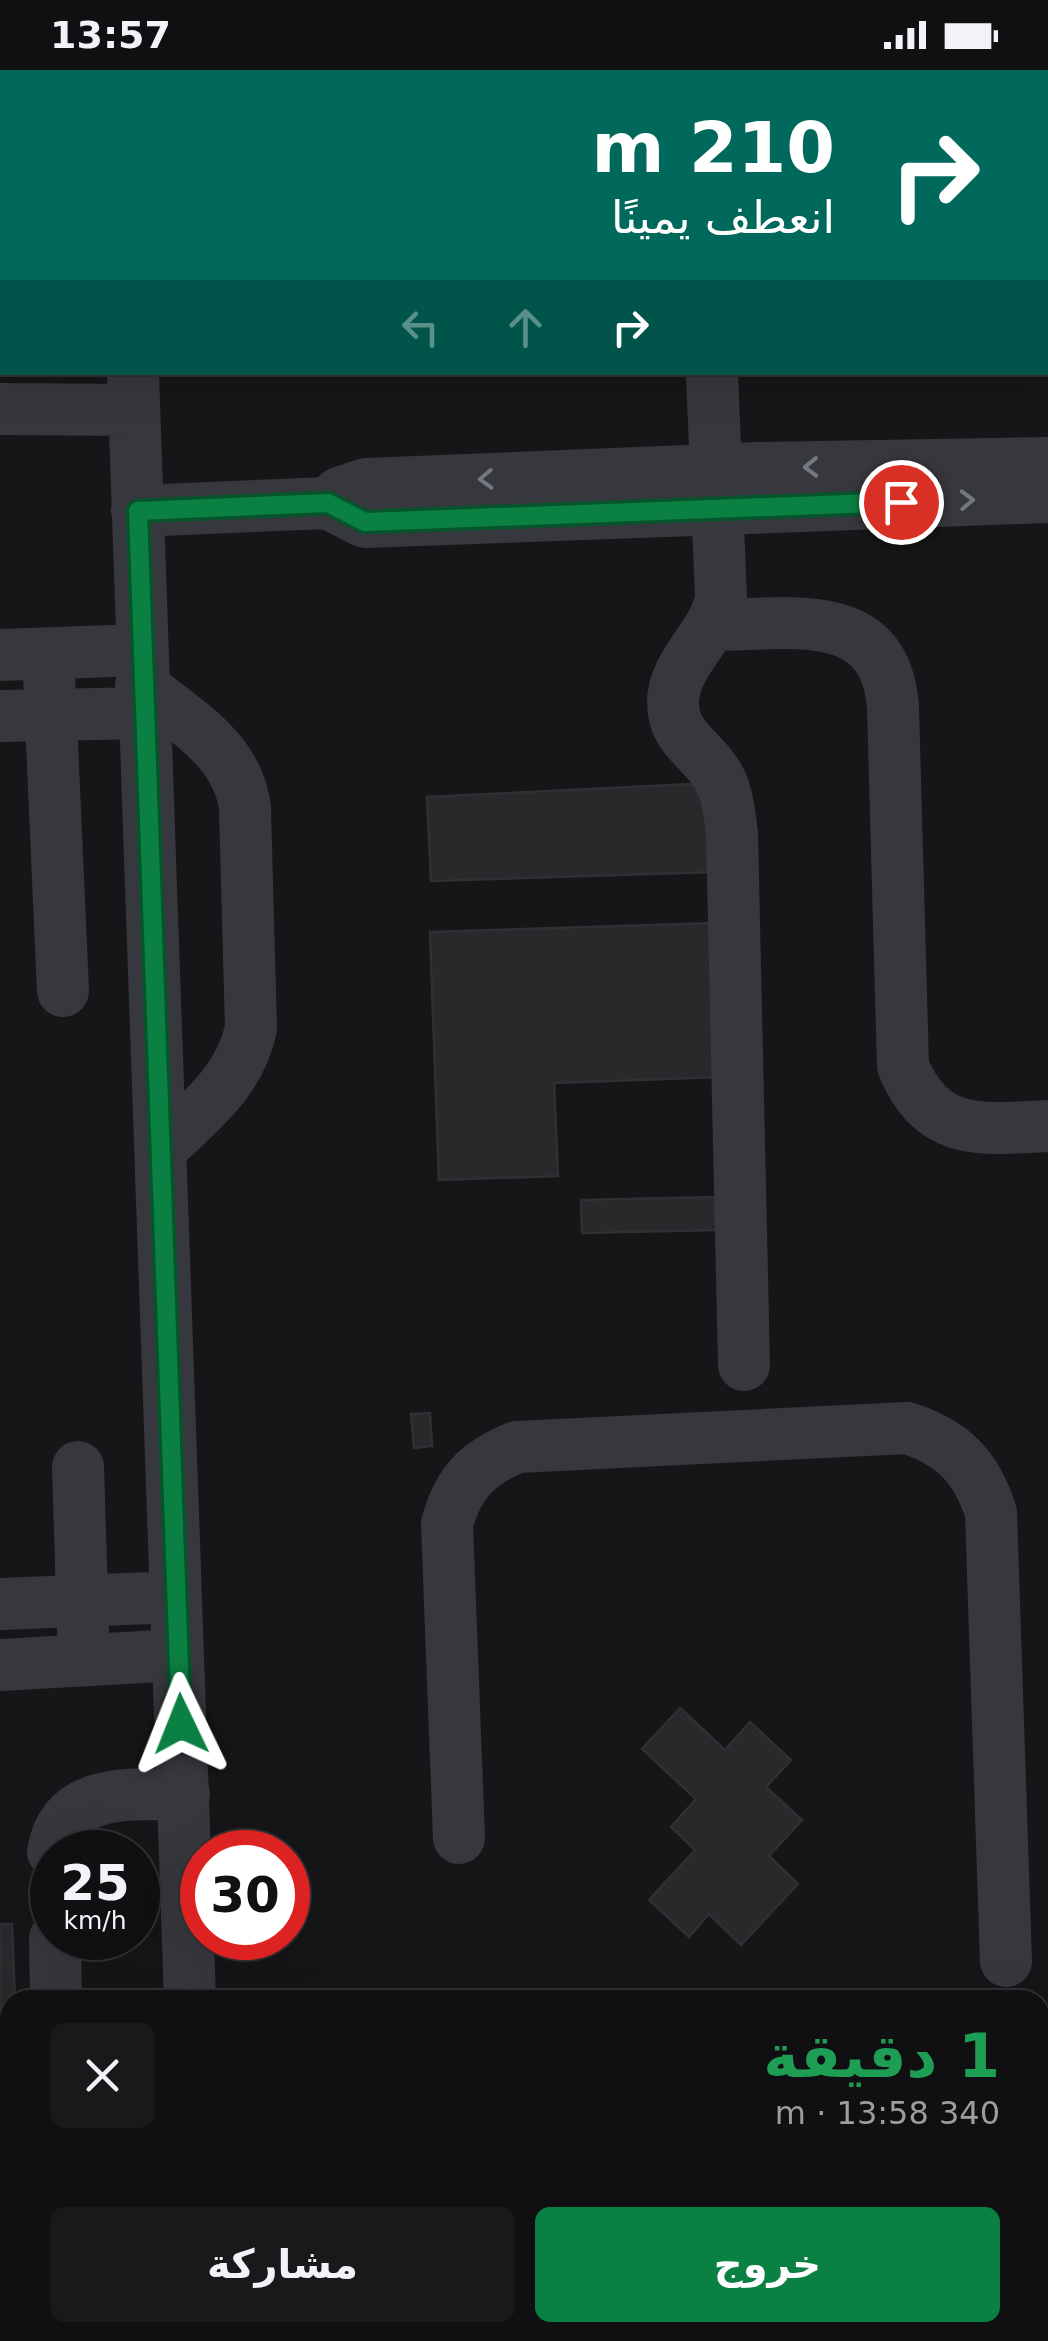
<!DOCTYPE html>
<html lang="ar">
<meta charset="utf-8">
<style>
:root{--surface:#101012;--page:#19191b;--text:#f1f3f6;--muted:#9c9d9f;--line:#303032;--accent:#0b8043}
body{margin:0;font-family:"DejaVu Sans","Noto Naskh Arabic",sans-serif;background:var(--page);color:var(--text);direction:rtl;height:100vh;display:flex;flex-direction:column;font-size:38px;white-space:nowrap}
*{box-sizing:border-box;margin:0}
p{font-size:32px;color:var(--muted)}
.icon{flex:none;width:55px;height:55px;fill:none;stroke:currentColor;stroke-width:2;stroke-linecap:round;stroke-linejoin:round}
.map{position:relative;flex:1;overflow:hidden;direction:ltr}
.drawer{position:absolute;left:0px;top:1920px;width:1050px;height:352px;display:flex;flex-direction:column;background:var(--surface);border-radius:30px 30px 0 0;box-shadow:0 10px 40px #0002,0 0 0 2px var(--line);direction:rtl}
.drawer>*{flex:none}
.guide{position:absolute;left:0px;top:0px;width:1050px;height:305px;box-shadow:0 10px 40px #0002,0 0 0 2px var(--line);direction:rtl;background:#00695c;color:#fff;overflow:hidden}
.speed{position:absolute;left:30px;top:1760px;display:flex;gap:20px;font-size:50px;font-weight:700;text-align:center}
.speed>*{display:grid;place-content:center;width:130px;height:130px;border-radius:50%;background:var(--surface);box-shadow:0 10px 40px #0002,0 0 0 2px var(--line);line-height:1}
.speed small{font-size:25px;font-weight:400}
.speed .limit{border:15px solid #d22;background:#fff;color:#111}
.pin{position:absolute;display:grid;place-items:center;width:85px;height:85px;color:#fff;margin:-42px;border:5px solid #fff;border-radius:50%;box-shadow:0 2px 10px #0007}
.me{position:absolute;width:110px;margin:-55px;rotate:358deg;stroke-linejoin:round;filter:drop-shadow(0 0 8px #0008)}
.turn{display:flex;align-items:center;gap:35px;height:210px;padding:0 50px;font-size:45px}
.turn .icon{width:130px;height:130px;stroke-width:2.5}
.turn b{display:block;font-size:70px;line-height:85px}
.lanes{display:flex;align-items:center;height:95px;padding:0 50px;background:#0003;justify-content:center;gap:50px;direction:ltr}
.lanes .off{opacity:.35}
.round{display:grid;place-items:center;flex:none;width:105px;height:105px;border-radius:15px;background:var(--page)}
.head{display:flex;align-items:center;justify-content:space-between;height:170px;padding:0 50px}
h1{font-size:60px;font-weight:600;line-height:75px;color:#1e9e55}
.button{display:flex;gap:20px;margin-top:auto;padding:20px 50px}
.button a{flex:1;height:115px;border-radius:15px;background:var(--accent);color:#fff;font-size:40px;font-weight:600;line-height:115px;text-align:center}
.button a+a{background:var(--page);color:var(--text)}
.status{display:flex;justify-content:space-between;align-items:center;height:70px;padding:0 50px;background:var(--surface);direction:ltr}
.status svg{height:28px;fill:currentColor}
.map>svg:first-child{display:block}
.building{fill:#29292c;stroke:#303034;stroke-width:2.5}
.lines{fill:none;stroke-linecap:round;stroke-linejoin:round}
.minor{stroke:#37383d;stroke-width:52}
.oneway{stroke:#757881}
.route-casing{stroke:#07532c;stroke-width:25}
.route{stroke:#0b8043;stroke-width:18}
</style>
<div class="status"><b>13:57</b><svg viewBox="0 0 49 12"><path d="M0 12V9h3v3zM5 12V6h3v6zM10 12V3h3v9zM15 12V0h3v12zM26 1h20v11H26zM47 4h2v5h-2z"/></svg></div>
<div class="map">
<svg width="1048" height="2271" viewBox="0 0 1048 2271">
<rect width="100%" height="100%" fill="#161618"/>
<!-- building -->
<path class="building" d="M710 713 713 802 431 811 427 727Z
M714 853 720 1007 554 1013 558 1106 439 1110 430 862Z
M715 1127 716 1160 582 1163 581 1130Z
M430 1343 432 1376 414 1378 411 1344Z
M680 1638 725 1680 750 1652 791 1690 766 1717 802 1750 769 1786 798 1814 741 1875 709 1844 689 1867 649 1830 695 1780 671 1757 696 1729 642 1679Z
M0 1854H12L15 1930H10V2047H0Z
M564 2262H647L648 2271H565Z
M647 2262H731V2271H648Z"/>
<g class="lines">
<!-- minor -->
<path class="minor" d="M30 0V2
M123 0V2
M701 0V2
M133 302 190 1930
M712 302 721 529C713 568 673 593 673 633 673 667 700 678 716 703 728 721 729 742 732 763L744 1295
M0 339 134 340
M1048 393 760 398 366 414 339 423 328 433 365 452 1048 427
M137 441 328 433
M713 555C789 555 885 533 893 637L903 996C932 1068 983 1059 1048 1056
M48 584 63 921
M0 585 140 580
M141 615C184 650 239 680 245 739L251 958C240 1012 199 1042 161 1079
M0 646 143 643
M78 1397 84 1590
M0 1534 176 1527
M0 1595 178 1585
M459 1768 447 1454C458 1413 477 1393 517 1377L907 1358C952 1372 977 1397 991 1443L1006 1891
M53 1782C64 1716 131 1725 184 1724
M55 1868 56 1930
M0 2096H10
M1040 2131H1048
M0 2176H10
M194 2262V2271"/>
</g>
<!-- one-way arrows -->
<defs><path id="oneway-chevron" d="M-2-3.5L2.5 0L-2 3.5" fill="none" stroke-width="1.6" stroke-linecap="round" stroke-linejoin="round" transform="scale(2.5)"/></defs>
<g class="oneway">
<use href="#oneway-chevron" transform="translate(811 397) rotate(179)"/>
<use href="#oneway-chevron" transform="translate(486 409) rotate(178)"/>
<use href="#oneway-chevron" transform="translate(967 430) rotate(-2)"/>
</g>
<g class="lines">
<!-- route casing -->
<g class="route-casing">
<path id="route" d="M181 1654 138 441 328 433 365 452 901 432"/>
</g>
<!-- route -->
<use href="#route" class="route"/>
</g>
</svg>
<div class="speed"><div>25<small>km/h</small></div><div class="limit">30</div></div>
<div class="pin" style="left:901px;top:432px;background:#d93025"><svg class="icon" aria-label="arrive" viewBox="0 0 24 24"><path d="M6 21V4h12l-3 4 3 4H6"/></svg></div>
<svg class="me" style="left:181px;top:1654px" viewBox="-20 -20 40 40"><path d="M0-17L14 15 0 8-14 15z" fill="#0b8043" stroke="#fff" stroke-width="4"/></svg>
<div class="guide">
<div class="turn"><svg class="icon" aria-label="right" viewBox="0 0 24 24"><path d="M7 20v-9h11M14 6l5 5-5 5"/></svg><div><b>210 m</b>انعطف يمينًا</div></div>
<div class="lanes"><svg class="icon off" aria-label="left" viewBox="0 0 24 24"><path d="M17 20v-9H6M10 6l-5 5 5 5"/></svg><svg class="icon off" aria-label="ahead" viewBox="0 0 24 24"><path d="M12 20V5M6 11l6-6 6 6"/></svg><svg class="icon" aria-label="right" viewBox="0 0 24 24"><path d="M7 20v-9h11M14 6l5 5-5 5"/></svg></div>
</div>
<section class="drawer">
<div class="head"><div><h1>1 دقيقة</h1><p>340 m · 13:58</p></div><a class="round"><svg class="icon" aria-label="close" viewBox="0 0 24 24"><path d="M6 6l12 12M18 6L6 18"/></svg></a></div>
<div class="button"><a>خروج</a><a>مشاركة</a></div>
</section>
</div>
